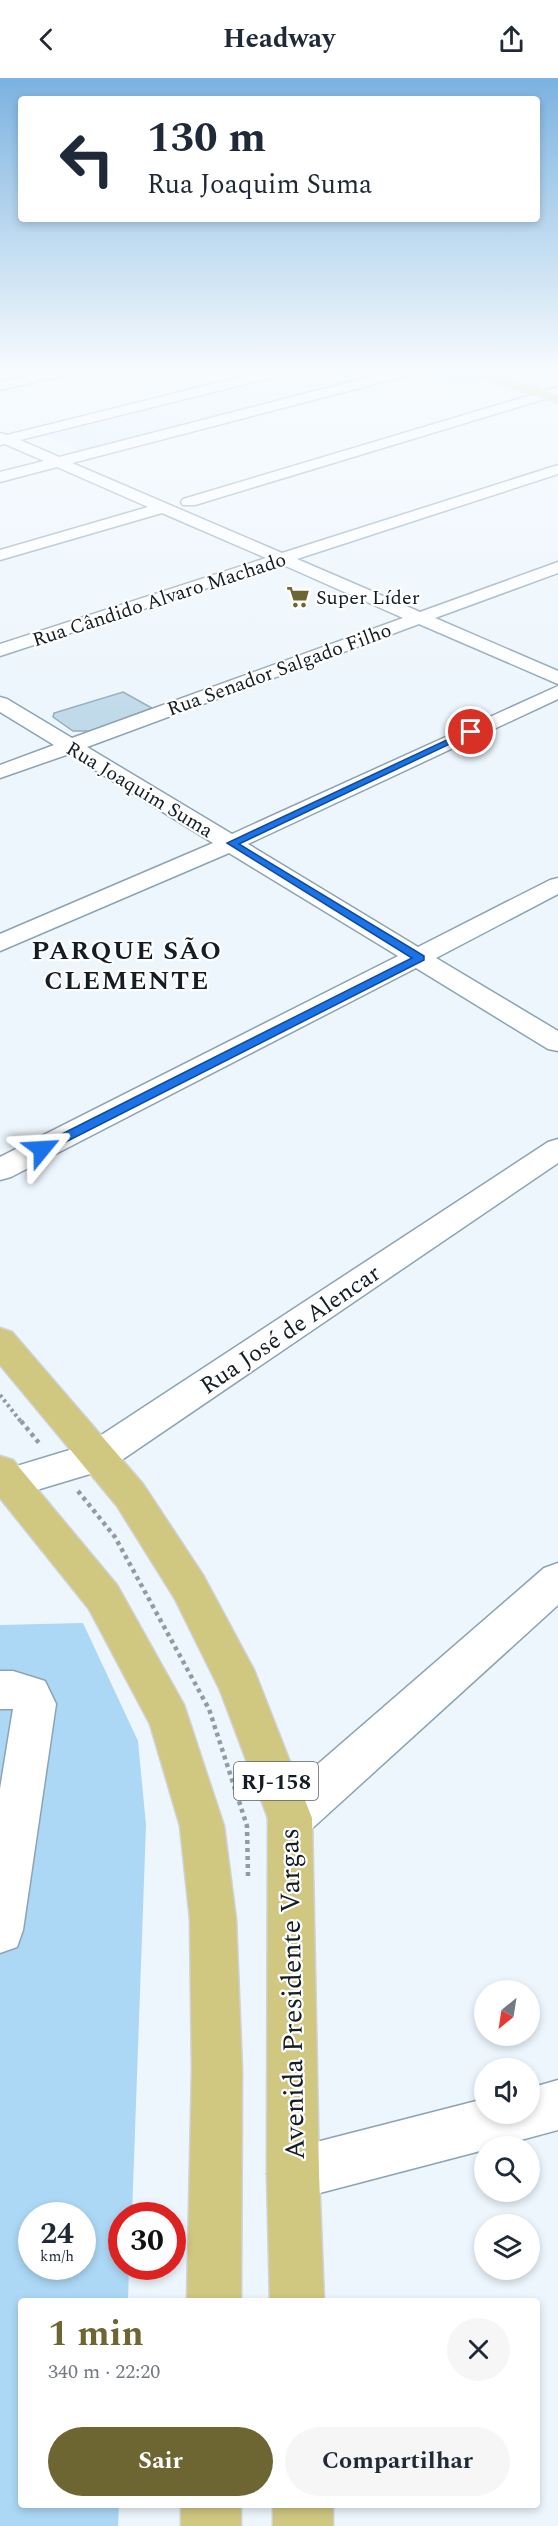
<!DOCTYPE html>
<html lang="pt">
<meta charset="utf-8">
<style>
:root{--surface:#fff;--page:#f6f6f7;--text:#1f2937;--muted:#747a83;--accent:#6d6632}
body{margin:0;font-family:Spectral,serif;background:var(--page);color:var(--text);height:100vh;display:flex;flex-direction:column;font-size:22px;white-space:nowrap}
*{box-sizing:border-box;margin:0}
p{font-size:20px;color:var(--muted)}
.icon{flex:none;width:33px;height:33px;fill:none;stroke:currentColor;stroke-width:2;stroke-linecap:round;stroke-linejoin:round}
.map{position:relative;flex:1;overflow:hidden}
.drawer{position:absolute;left:18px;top:2220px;width:522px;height:210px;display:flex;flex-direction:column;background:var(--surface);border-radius:6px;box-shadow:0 3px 9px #0003}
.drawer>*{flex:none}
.guide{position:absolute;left:18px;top:18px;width:522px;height:126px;border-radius:6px;box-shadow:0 3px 9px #0003;background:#fff;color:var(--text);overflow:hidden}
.needle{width:39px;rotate:210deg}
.controls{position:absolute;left:474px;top:1902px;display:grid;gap:12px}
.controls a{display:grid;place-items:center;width:66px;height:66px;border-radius:50%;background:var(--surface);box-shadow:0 3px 9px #0003;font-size:30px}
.speed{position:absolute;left:18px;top:2124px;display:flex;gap:12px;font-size:30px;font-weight:700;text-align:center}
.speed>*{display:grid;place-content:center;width:78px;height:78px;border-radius:50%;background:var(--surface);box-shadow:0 3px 9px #0003;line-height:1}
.speed small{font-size:15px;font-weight:400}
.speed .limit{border:9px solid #d22;background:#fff;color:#111}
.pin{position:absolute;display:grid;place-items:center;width:51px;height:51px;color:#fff;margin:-26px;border:3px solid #fff;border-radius:50%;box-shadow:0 2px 6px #0007}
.me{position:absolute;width:66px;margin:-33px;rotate:63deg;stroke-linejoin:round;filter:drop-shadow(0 0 4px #0008)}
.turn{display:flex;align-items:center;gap:21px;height:126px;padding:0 30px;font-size:27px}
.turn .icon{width:78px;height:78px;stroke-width:2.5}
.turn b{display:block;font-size:42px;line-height:51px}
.round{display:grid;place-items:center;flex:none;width:63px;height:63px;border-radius:32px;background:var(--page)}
.overview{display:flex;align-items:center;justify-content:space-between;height:102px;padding:0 30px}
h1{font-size:36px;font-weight:700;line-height:45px;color:var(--accent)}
.action{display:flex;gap:12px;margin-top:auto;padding:12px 30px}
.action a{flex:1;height:69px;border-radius:36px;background:var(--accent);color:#fff;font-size:24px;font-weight:700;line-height:69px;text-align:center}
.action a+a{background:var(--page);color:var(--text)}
header{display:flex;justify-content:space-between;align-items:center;height:78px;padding:0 30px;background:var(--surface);font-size:27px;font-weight:700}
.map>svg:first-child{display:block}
.built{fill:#ddf0fd}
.green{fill:#acd8f6;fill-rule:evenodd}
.building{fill:#c1daea;stroke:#95acbd;stroke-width:1.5}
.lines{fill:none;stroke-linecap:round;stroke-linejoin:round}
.minor-casing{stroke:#8ca3b4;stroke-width:3}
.major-casing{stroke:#d0d2d3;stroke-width:3}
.path-far1{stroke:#929ba1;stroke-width:4;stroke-dasharray:3 3;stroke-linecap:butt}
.path{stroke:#929ba1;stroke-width:4.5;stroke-dasharray:4 4;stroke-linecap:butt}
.minor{fill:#fff;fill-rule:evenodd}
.major{fill:#d0c780;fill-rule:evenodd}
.route{fill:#1a73e8;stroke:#114b97;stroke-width:1.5}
.labels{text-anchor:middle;stroke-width:4.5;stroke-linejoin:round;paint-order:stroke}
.far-poi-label{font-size:20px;fill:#141d23;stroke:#fff;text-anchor:start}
.far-street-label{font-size:20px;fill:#141d23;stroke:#fff}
.shield{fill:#fff;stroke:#5a6165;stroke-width:1.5}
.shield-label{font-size:22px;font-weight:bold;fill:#141d23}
.street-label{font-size:24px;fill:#141d23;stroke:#fff}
.far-district-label{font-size:26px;font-weight:bold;letter-spacing:1.5px;fill:#141d23;stroke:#fff}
.near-street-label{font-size:28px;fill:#141d23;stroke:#fff}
</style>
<header><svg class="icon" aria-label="back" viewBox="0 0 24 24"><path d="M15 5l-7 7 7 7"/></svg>Headway<svg class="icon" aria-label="share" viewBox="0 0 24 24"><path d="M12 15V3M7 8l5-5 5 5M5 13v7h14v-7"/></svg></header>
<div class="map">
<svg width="558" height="2448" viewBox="0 0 558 2448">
<rect width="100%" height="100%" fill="#edf6fd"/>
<!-- built -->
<path class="built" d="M308 291H398L86 373H81L46 358Z"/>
<!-- green -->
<path class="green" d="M432 291 453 292 484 303 464 308 419 295Z
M83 1545 138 1663 146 1747 132 2137 122 2138V2188L129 2189 128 2223H21V2427H119L118 2448H0V1547ZM32 2138H82V2188H32Z"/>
<!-- building -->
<path class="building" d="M123 614 152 630 91 653H73L53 639 54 635Z"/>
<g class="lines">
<!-- minor casing -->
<g class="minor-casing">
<path id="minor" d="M55 291H79L77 294 0 312V304Z
M273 291H296L294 294 20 362 59 379 401 291H423L421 294 72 385 282 475 558 387V396L297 481 420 534 558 484V495L435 540 558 593V606L419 546 87 669 232 756 558 608V621L248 766 418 869 550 802 558 800V816L436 880 558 953V973L548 971 416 890 11 1099 0 1102V1079L398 878 229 775 0 873V856L213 765 69 676 0 700V687L54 667 0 634V619L7 621 72 660 403 540 281 486 0 578V566L266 480 162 435 0 482V472L148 429 57 389 0 404V394L44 383 5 366 0 367V355L7 357Z
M558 309V317L195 427H183L181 424 183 421Z
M558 1061V1085L110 1390 10 1420 0 1417V1393L86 1367 548 1064Z
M558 1485V1527L306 1756 290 1762 274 1756 268 1740 274 1724 544 1490Z
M0 1593H13L45 1603 56 1626 23 1852 17 1869 0 1875V1711L13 1631H0Z
M558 2002V2052L499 2068H484V2072L293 2122 275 2114 267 2096 275 2078 293 2070 484 2021V2036H530V2010Z"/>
</g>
<!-- major casing -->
<g class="major-casing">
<path id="major" d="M453 291H473L558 317V325Z
M0 1250 12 1254 143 1406 203 1497 254 1592 312 1740 319 2096 324 2223H270L267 2096 268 1740 220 1612 175 1521 117 1428 0 1287Z
M0 1378 13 1382 117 1507 184 1627 224 1748 236 1841 242 1992 241 2223H187L192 1992 190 1841 180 1748 150 1646 89 1531 0 1420Z
M181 2427H241V2448H181Z
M273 2427H333V2448H273Z"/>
</g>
<!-- path-far1 -->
<path class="path-far1" d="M0 1317 22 1345"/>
<!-- path -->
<path class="path" d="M21 1343 39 1365
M78 1413 115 1459 209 1631 247 1748 248 1798"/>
<!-- minor -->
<use href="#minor" class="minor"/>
<!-- major -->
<use href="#major" class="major"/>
</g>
<!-- sky -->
<linearGradient id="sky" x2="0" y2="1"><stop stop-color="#7bb2e0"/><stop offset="0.46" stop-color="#f7fbfe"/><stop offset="1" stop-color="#f7fbfe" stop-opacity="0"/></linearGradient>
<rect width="558" height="634" fill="url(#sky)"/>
<!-- route -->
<path class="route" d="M468 652 475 654 239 766 424 878V882L46 1074H38V1068L412 880 227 765Z"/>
<!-- icons -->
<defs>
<g id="supermarket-bare" transform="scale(1.8)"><path d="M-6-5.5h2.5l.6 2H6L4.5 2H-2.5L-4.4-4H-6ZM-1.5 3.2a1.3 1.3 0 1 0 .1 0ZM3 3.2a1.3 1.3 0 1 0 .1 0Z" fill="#6d6632" stroke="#fff" stroke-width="2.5" paint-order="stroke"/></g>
</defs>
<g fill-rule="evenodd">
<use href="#supermarket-bare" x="298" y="519"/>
</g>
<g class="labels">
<!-- far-poi labels -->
<g class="far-poi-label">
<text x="316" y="526">Super Líder</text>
</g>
<!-- far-street labels -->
<g class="far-street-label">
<text transform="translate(159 521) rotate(-18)" y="7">Rua Cândido Alvaro Machado</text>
<text transform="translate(279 591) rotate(-20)" y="7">Rua Senador Salgado Filho</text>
<text transform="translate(140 711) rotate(31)" y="7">Rua Joaquim Suma</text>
</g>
<!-- shield labels -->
<rect class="shield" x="234" y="1684" width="84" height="38" rx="4.5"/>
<g class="shield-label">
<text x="276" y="1711">RJ-158</text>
</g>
<!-- street labels -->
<g class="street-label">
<text transform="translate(290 1251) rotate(-34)" y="8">Rua José de Alencar</text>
</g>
<!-- far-district labels -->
<g class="far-district-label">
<text x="127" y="881">PARQUE SÃO<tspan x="127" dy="30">CLEMENTE</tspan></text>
</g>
<!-- near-street labels -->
<g class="near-street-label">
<text transform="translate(291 1916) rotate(-91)" y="10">Avenida Presidente Vargas</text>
</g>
</g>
</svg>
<div class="controls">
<a><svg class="needle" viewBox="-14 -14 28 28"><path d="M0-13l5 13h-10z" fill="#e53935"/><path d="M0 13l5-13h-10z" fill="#747a83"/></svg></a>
<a><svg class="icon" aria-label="sound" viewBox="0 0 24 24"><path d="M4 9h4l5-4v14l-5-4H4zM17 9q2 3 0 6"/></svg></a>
<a><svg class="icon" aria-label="search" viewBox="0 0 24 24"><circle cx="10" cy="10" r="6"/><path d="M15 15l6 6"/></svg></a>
<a><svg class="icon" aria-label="layers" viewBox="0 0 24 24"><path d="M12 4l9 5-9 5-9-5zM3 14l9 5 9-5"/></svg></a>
</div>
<div class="speed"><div>24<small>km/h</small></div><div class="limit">30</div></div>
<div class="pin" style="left:471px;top:654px;background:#d93025"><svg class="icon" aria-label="arrive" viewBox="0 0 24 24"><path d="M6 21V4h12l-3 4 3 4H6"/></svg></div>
<svg class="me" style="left:42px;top:1071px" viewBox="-20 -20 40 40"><path d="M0-17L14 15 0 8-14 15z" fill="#1a73e8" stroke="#fff" stroke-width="4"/></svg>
<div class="guide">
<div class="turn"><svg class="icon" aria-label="left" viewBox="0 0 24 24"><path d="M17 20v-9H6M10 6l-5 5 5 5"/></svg><div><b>130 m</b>Rua Joaquim Suma</div></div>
</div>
<section class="drawer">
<div class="overview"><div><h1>1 min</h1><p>340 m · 22:20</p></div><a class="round"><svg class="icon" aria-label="close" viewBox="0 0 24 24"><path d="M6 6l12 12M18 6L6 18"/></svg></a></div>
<div class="action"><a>Sair</a><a>Compartilhar</a></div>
</section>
</div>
